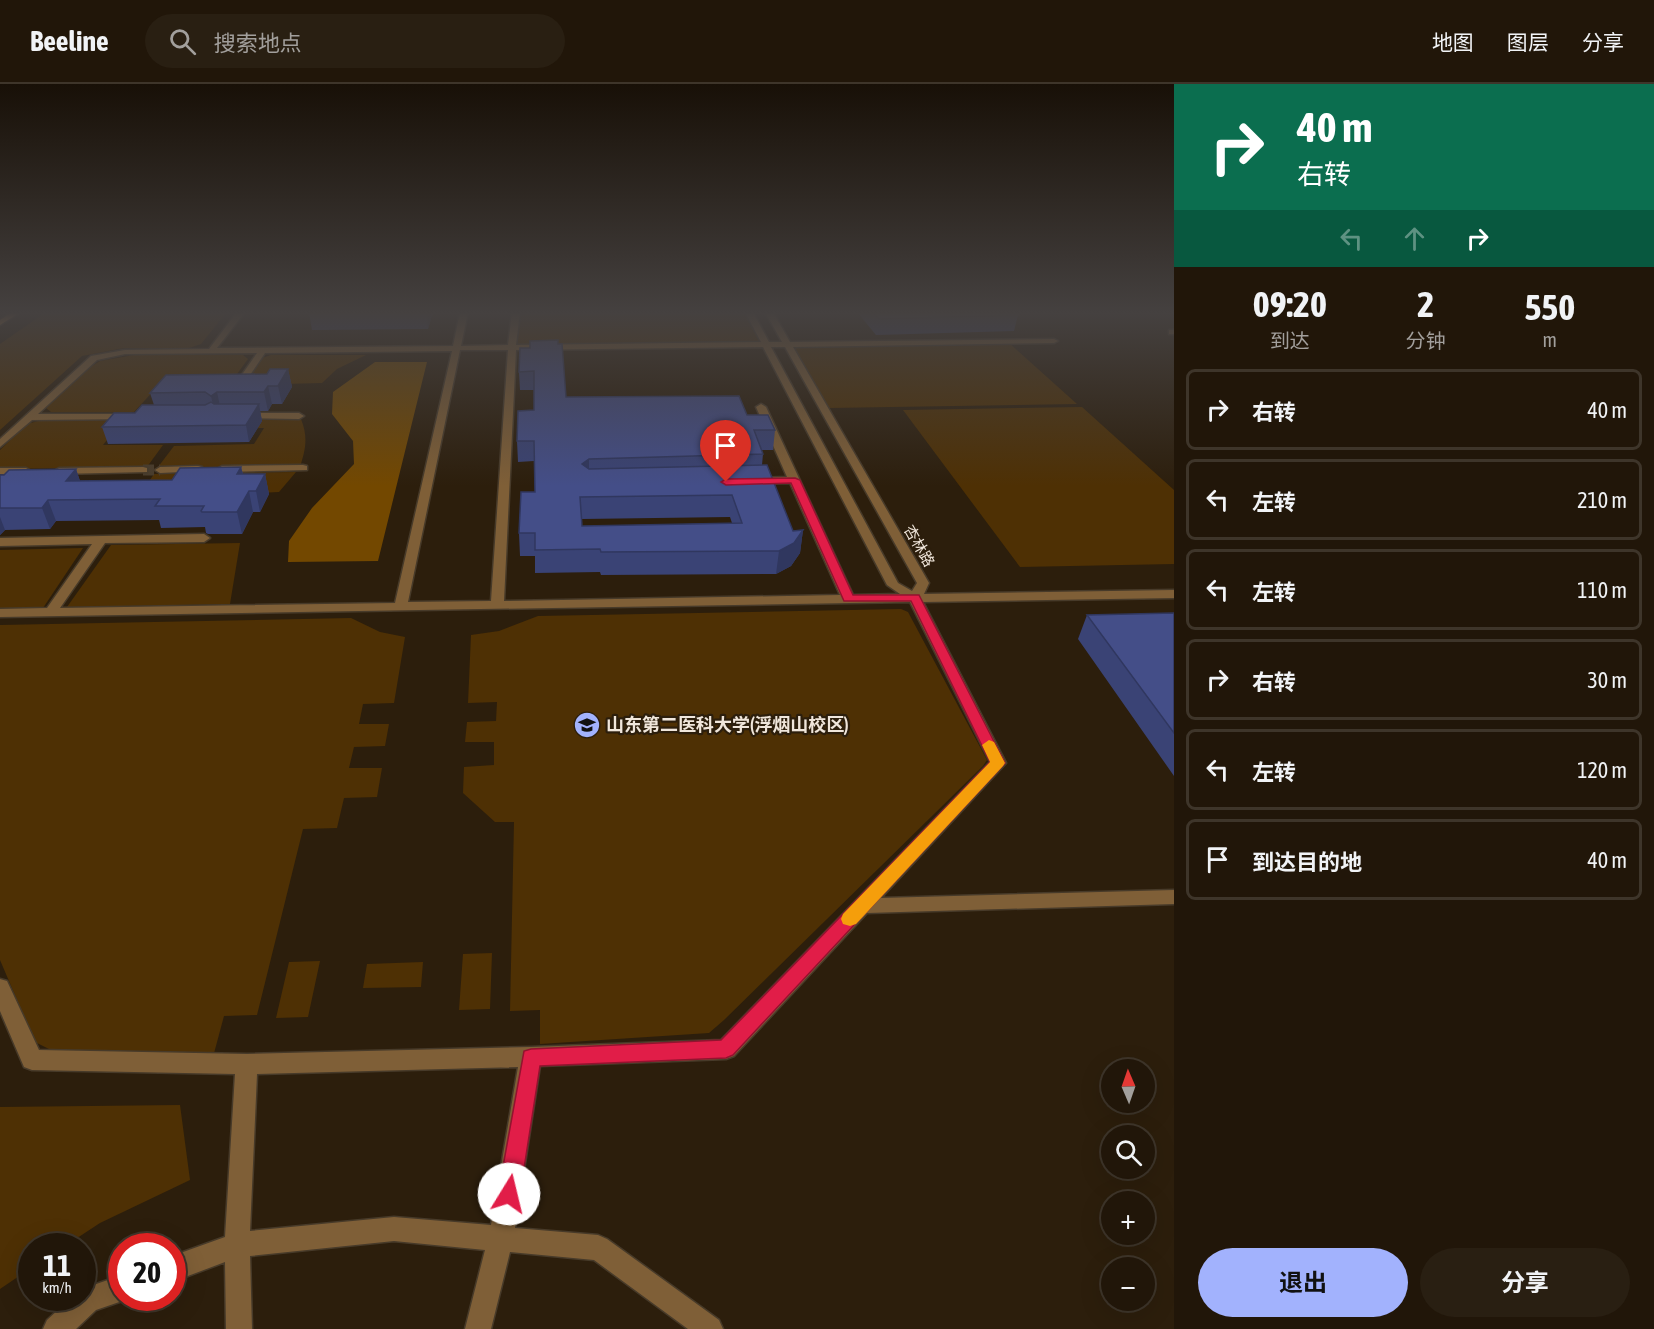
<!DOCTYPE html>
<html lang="zh">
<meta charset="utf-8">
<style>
:root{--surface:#211609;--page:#291f12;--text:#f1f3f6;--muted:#a29f9c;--line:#3e352a;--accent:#a2b2fd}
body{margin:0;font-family:"Asap Condensed","Noto Sans SC",sans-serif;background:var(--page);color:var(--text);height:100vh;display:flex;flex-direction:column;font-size:22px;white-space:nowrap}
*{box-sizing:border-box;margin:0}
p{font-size:20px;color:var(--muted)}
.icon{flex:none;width:33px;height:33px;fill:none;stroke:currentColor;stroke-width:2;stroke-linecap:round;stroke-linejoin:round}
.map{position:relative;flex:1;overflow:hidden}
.sheet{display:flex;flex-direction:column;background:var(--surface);width:480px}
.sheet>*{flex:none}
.hud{background:#0b6e4f;color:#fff;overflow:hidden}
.needle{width:39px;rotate:358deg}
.buttons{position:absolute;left:1101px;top:975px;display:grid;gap:12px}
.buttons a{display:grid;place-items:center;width:54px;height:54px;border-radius:50%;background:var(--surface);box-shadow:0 6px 24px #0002,0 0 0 2px var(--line);font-size:30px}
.speed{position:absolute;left:18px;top:1149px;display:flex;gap:12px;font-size:30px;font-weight:700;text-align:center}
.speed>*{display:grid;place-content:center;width:78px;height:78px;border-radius:50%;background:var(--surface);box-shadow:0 6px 24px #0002,0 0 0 2px var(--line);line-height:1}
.speed small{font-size:15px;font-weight:400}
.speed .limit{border:9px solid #d22;background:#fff;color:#111}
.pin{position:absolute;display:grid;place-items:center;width:51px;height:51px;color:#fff;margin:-62px -26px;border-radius:50% 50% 50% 0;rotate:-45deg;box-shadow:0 0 6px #0007}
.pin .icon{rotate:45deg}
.me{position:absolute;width:66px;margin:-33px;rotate:9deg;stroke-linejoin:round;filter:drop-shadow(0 0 4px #0008)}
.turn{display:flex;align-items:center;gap:21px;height:126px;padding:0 24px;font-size:27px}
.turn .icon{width:78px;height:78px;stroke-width:2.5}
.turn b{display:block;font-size:42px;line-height:51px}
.lanes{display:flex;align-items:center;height:57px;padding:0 24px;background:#0003;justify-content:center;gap:30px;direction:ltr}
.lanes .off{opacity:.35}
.eta{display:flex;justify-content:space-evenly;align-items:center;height:102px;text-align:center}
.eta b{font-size:36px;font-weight:700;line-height:42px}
.button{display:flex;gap:12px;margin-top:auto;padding:12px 24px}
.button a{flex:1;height:69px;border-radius:36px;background:var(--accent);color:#111;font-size:24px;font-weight:700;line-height:69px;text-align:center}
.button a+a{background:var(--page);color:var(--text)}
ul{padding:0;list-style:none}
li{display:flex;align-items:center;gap:18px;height:81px;margin:0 12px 9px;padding:0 12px;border:3px solid var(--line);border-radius:9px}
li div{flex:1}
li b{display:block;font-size:22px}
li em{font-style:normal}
header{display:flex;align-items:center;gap:36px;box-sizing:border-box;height:84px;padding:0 30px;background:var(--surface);border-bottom:2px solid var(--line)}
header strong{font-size:28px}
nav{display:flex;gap:33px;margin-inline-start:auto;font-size:21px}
.search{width:420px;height:54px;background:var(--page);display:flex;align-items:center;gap:15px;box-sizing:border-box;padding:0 21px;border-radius:33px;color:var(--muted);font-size:22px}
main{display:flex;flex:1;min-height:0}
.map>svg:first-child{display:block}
.green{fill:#4e3004}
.water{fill:#734800}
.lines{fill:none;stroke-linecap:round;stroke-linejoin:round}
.minor-tunnel{stroke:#493c2b;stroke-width:11;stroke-dasharray:11 5;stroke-linecap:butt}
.minor-casing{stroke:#473a29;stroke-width:3}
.major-casing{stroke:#473a29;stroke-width:3}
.minor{fill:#7f5f37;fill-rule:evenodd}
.major{fill:#df9b41;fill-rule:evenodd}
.wall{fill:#3a4375;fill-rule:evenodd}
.shaded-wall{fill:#30375f}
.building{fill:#444e88;stroke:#30375f;stroke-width:1.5;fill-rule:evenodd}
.route{fill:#e11d48;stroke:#92132f;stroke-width:1.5}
.slow{fill:#f59e0b}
.labels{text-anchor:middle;stroke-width:4.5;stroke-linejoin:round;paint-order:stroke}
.far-street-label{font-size:15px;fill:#f0e6db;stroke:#2c1e0c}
.poi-label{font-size:18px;font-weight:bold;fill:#f0e6db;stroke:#2c1e0c;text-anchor:start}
</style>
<header>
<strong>Beeline</strong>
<div class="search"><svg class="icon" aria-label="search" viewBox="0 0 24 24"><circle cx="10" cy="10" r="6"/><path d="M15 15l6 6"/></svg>搜索地点</div>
<nav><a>地图</a><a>图层</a><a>分享</a></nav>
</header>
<main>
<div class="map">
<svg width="1174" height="1245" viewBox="0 0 1174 1245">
<rect width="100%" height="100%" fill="#2c1e0c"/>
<!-- green -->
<path class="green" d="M46 228H227L201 260 189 264H124L82 272 0 346V260Z
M534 228H745L759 257 517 260 521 231Z
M1009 259 1077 320 829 324 792 262Z
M134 271H243L248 275 229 301 158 302 134 328H51L46 324 92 282 100 277Z
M271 271H366L337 285 322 299 245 301 262 274Z
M1082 323 1174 406V480L1020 483 903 326Z
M218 335H301C308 353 306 364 300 383H158L174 362 254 360 264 344H212Z
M42 336H123L103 361H163L147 383 0 385V366L27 340Z
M296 388 279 408 137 415 154 390Z
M240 459 230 520 67 523 111 461Z
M83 464 43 524 0 525V466Z
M901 525 908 528 987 676 983 682 724 936 709 949 540 960V926L510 927 514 738H495L463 709 464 683 494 681V658H465L467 638 496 637 497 618 468 619 471 551 499 547 538 532Z
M351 534 380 548 405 553 394 619 363 620 359 640H389L385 662 354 663 349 684H382L377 713 344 714 337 744 303 745 257 931 224 932 213 973 55 968 35 958 0 876V541Z
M492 869 490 925 459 926 463 870Z
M320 877 308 933 276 934 289 878Z
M423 878 421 903 363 904 367 880Z
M180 1021 190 1096 100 1139 65 1162H32L31 1184 0 1205V1023Z"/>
<!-- water -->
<path class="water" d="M375 278H427L378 477 288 478 289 457 312 424 354 380 353 357 332 330 333 308Z"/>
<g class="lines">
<!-- minor-tunnel -->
<path class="minor-tunnel" d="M143 386H160"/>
<!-- minor casing -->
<g class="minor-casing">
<path id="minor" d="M237 228H245L217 264 453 262 460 228H468L461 262 508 261 512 228H520L516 261 761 258 745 228H753L769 258H782L765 228H773L790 258 1054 255 1058 257 1054 259 793 263 929 499 924 510 1174 506V514L923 518 1006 679 881 814 1174 806V820L867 829 734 972 726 975 540 982 515 1144 598 1151 607 1155 719 1236 723 1245H688L594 1176 510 1168 491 1245H465L485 1166 394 1157 250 1172 252 1245H226L225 1178 172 1198V1172L225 1153 235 990 32 986 24 983 0 927V895L7 897 39 966 247 970 531 963 721 956 990 678 910 518 0 533V525L47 524 92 460 0 462V454L204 450 210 454 204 458 105 459 60 524 395 519 452 267 265 269 248 294 245 295 241 292 257 269 125 270 97 276 38 330H131L134 331V335L32 336 0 363V355L91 272 125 266 209 265ZM763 263 887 501 900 510 853 511 766 323 761 320 756 323 787 393 754 394 749 397 754 400 790 399 840 511 504 517 516 266ZM771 263H785L917 499 912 507 898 499ZM460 266H508L491 517 408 518ZM518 983 491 1141 394 1133 250 1147 257 990Z
M1169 246H1174V250H1169Z
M242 329H299L304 332 299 335 239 334 237 332Z
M303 381 307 382V386L222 388 217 385 222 382Z
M198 382 202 383V387L160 389 155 386 160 383Z
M143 383 147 384V388L59 390 54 387 59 384Z
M0 384H26L31 387 26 390H0Z
M122 1191V1214H131L96 1226 76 1245H43L47 1236 71 1214H82V1205Z"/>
</g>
<!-- major casing -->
<g class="major-casing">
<path id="major" d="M12 228H21L0 241V236Z"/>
</g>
<!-- minor -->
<use href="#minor" class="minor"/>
<!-- major -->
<use href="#major" class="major"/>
</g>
<!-- wall -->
<path class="wall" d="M310 228H433L428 245 312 246 309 229Z
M857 228H1014L1018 231 1014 247 876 251Z
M520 264 566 313 747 331 775 346 773 366H761L763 370 762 381 793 447 803 446 800 469 791 482 776 490 601 491 600 488 535 489V472H520L519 449 535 408 534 377 518 378 517 357 534 326V306H520L519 288ZM730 433 732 439 582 442V435Z
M288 285 292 303 282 320H272L268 327H260L262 337 249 358 108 360 102 343 154 321 150 309 267 290Z
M241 383 243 390H265L269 410 260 428H253L242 450H208L206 449 205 443 161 444 159 436 56 437 50 445 5 446 0 451V391L76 385 80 397 172 396Z
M1174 529V692L1078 555 1087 531Z"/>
<!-- shaded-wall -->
<path class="shaded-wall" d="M427 228H433L428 245Z
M288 285 292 303 282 320 278 302Z
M268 302 272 320 268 327 264 308Z
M217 308 221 327 215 330 211 312Z
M259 320 262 337 249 358 246 341Z
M589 375V396L582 380Z
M241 383 246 404 237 390Z
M76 385 83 406 66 397Z
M265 390 269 410 260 428 256 407Z
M249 407 253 428 242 450 237 428Z
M48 416 56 437 50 445 42 424Z
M0 433 5 446 0 451Z
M803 446 800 469 791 482 776 490 779 467Z"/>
<!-- building -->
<path class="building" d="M310 228H427L309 229Z
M873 228H1014L1018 231 879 235Z
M558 256V260H562L566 313 739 312 747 331H768L775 346H754L763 370 589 375 582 380 589 385 767 381 793 447 803 446 794 459 779 467 601 468 600 465 535 466V449H519L521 408H535L534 357H517L518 327 534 326V287L519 288 520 264H530V257ZM732 411 742 439 582 442 580 413Z
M270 285H288L278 302H268L264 308H217L211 312 205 308 150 309 166 291 267 290Z
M211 318 214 320H259L246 341 102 343 114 329H135L142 321H205Z
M241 383 237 390H265L256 407H249L237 428H202L201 427 204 422H155L160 415 48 416 42 424H0V391H4L9 386 76 385 66 397 172 396 180 384Z
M1174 529V649L1087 531Z"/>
<!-- sky -->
<linearGradient id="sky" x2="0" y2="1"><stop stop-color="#181007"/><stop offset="0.57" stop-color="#454140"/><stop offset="1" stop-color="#454140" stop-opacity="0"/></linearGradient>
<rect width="1174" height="402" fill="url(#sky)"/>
<!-- route -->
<path class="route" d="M795 394 800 396 853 511H919L1005 679 733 971 726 974 540 982 520 1110 516 1117 509 1121 501 1117 498 1110 524 967 531 965 721 956 990 678 911 517H844L791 399 726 401 721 398 726 395Z"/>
<!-- slow -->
<path class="slow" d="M989 656 994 658 1005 679 1003 682 856 840 850 842 843 840 841 835 843 830 990 678 982 661Z"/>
<!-- icons -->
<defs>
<g id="university-disc" transform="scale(1.35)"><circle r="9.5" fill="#a2b2fd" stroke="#2c1e0c"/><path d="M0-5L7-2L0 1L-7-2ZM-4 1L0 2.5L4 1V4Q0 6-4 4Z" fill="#111"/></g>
</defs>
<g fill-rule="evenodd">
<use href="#university-disc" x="587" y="641"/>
</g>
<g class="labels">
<!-- far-street labels -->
<g class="far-street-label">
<text transform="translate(919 462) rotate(60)" y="5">杏林路</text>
</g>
<!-- poi labels -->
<g class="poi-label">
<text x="606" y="647">山东第二医科大学(浮烟山校区)</text>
</g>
</g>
</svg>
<div class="buttons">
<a><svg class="needle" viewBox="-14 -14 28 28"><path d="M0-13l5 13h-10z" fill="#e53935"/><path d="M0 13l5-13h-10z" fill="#a29f9c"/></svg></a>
<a><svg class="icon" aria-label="search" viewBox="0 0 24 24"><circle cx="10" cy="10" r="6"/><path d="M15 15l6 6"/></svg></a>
<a>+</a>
<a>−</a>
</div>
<div class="speed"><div>11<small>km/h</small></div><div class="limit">20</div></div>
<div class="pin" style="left:726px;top:398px;background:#d93025"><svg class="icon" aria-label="arrive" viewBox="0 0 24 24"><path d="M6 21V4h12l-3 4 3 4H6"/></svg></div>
<svg class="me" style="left:509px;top:1110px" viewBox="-20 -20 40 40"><circle r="19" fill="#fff"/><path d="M0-13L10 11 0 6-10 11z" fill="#e11d48"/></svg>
</div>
<section class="sheet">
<div class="hud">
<div class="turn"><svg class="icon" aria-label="right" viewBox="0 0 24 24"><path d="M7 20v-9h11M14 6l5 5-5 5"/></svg><div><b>40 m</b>右转</div></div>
<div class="lanes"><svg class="icon off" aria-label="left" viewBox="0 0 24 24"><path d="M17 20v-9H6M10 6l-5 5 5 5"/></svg><svg class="icon off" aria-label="ahead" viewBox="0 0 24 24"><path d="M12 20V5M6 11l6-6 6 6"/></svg><svg class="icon" aria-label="right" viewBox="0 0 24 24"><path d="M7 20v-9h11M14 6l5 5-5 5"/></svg></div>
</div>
<div class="eta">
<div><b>09:20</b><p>到达</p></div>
<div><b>2</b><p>分钟</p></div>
<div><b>550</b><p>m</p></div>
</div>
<ul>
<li><svg class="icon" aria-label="right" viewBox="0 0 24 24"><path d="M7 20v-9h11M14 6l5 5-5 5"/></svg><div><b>右转</b></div><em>40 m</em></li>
<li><svg class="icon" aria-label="left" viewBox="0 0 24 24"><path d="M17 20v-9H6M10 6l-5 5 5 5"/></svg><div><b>左转</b></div><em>210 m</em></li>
<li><svg class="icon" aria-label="left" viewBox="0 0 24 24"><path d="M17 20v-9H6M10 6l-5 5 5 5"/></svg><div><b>左转</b></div><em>110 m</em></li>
<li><svg class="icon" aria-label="right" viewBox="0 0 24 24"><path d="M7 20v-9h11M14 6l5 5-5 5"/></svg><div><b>右转</b></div><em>30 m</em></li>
<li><svg class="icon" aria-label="left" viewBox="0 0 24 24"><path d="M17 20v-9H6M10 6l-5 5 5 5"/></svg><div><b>左转</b></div><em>120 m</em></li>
<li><svg class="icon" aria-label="arrive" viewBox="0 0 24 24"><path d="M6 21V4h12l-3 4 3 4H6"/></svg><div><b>到达目的地</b></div><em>40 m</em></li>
</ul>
<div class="button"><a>退出</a><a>分享</a></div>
</section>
</main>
